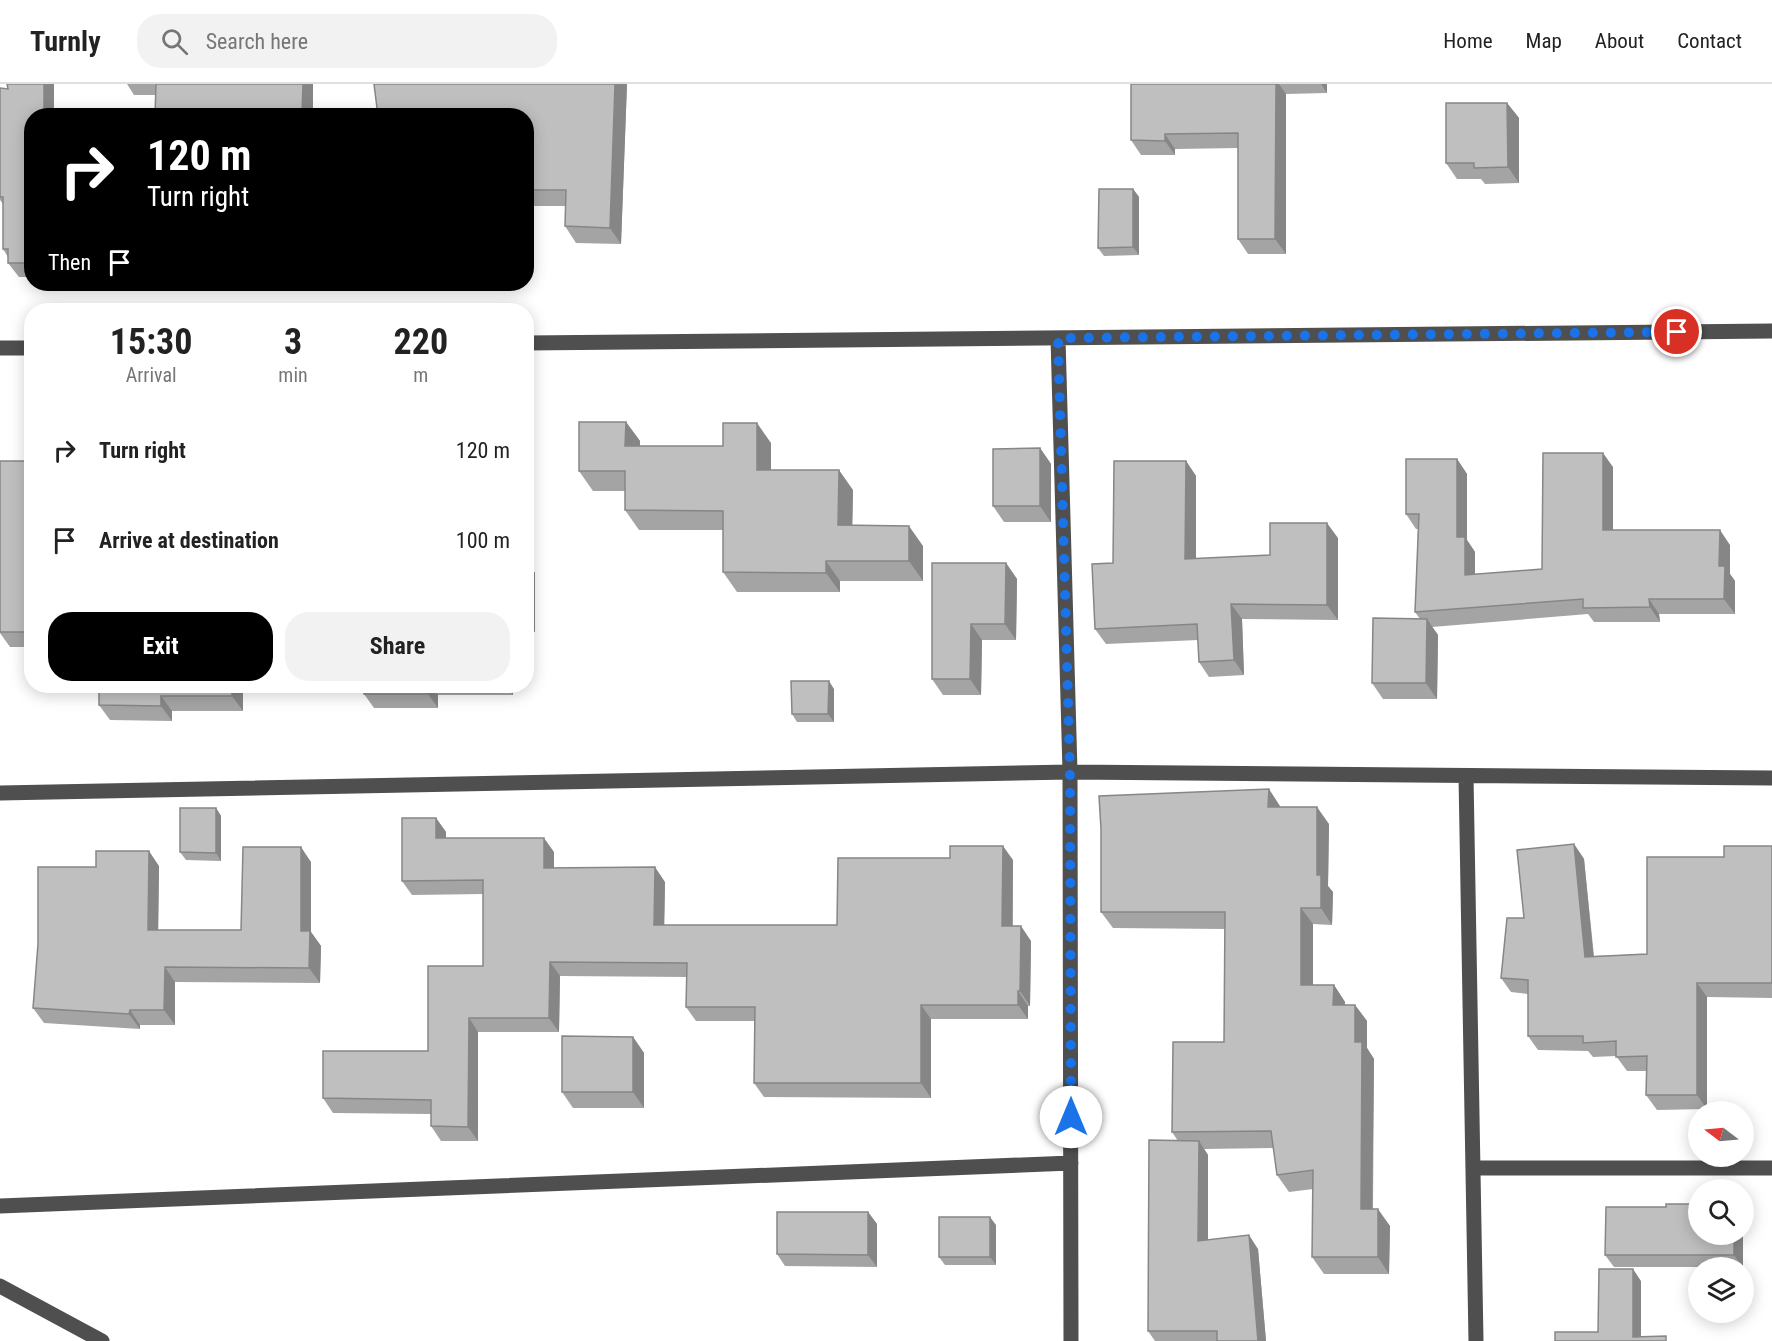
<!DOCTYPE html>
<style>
:root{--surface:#fff;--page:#f2f2f2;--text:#222;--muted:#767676;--line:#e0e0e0;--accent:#000}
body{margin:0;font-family:"Roboto Condensed",sans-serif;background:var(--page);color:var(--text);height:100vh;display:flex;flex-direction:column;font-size:22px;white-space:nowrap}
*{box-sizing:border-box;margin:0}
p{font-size:20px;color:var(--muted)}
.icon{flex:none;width:33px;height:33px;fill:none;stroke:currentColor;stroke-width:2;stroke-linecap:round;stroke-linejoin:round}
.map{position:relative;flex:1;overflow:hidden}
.sheet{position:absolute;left:24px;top:219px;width:510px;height:390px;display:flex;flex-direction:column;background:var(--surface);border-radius:24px;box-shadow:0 3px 15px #0003}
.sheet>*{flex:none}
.hud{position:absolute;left:24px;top:24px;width:510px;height:183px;border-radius:24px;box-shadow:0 3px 15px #0003;background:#000;color:#fff;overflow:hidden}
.needle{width:39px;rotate:286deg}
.fabs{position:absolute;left:1688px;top:1017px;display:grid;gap:12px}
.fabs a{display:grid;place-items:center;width:66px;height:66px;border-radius:50%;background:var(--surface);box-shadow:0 3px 15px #0003;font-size:30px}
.pin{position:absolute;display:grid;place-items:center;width:51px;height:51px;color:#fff;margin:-26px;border:3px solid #fff;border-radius:50%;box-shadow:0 2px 6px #0007}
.me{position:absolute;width:66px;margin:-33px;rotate:0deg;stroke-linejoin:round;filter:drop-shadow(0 0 4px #0008)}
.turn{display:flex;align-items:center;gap:21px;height:126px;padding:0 24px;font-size:27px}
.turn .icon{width:78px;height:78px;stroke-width:2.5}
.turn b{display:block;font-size:42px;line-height:51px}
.then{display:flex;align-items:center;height:57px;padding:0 24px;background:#0003;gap:12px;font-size:22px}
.eta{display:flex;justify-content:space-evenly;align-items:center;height:102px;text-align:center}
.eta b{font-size:36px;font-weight:700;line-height:42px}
.action{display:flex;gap:12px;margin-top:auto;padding:12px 24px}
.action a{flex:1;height:69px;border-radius:24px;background:var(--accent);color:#fff;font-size:24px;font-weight:700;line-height:69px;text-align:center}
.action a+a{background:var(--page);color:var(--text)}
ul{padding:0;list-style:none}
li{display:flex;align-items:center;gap:18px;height:90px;padding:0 24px}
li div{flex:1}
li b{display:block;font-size:22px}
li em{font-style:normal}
header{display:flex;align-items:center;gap:36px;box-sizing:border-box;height:84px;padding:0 30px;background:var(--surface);border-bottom:2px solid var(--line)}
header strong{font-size:28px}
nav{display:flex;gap:33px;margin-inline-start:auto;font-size:21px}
.search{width:420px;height:54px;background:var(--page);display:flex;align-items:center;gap:15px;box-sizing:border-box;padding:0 21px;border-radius:24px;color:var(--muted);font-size:22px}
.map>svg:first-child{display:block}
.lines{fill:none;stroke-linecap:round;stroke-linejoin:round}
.minor{stroke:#4f4f4f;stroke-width:15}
.wall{fill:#a4a4a4}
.shaded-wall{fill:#868686}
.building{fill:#bfbfbf;stroke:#868686;stroke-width:1.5}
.route{stroke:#1a73e8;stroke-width:10;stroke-dasharray:0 18}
</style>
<header>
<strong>Turnly</strong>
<div class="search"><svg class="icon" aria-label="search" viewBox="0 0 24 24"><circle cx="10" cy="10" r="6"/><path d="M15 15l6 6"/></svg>Search here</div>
<nav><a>Home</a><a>Map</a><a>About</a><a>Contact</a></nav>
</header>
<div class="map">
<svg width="1772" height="1257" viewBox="0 0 1772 1257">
<rect width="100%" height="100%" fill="#fff"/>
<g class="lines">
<!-- minor -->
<path class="minor" d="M1058 254 1070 688 1071 1257
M526 259 1772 247
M0 264H32
M1466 692 1476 1257
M0 709 1070 688 1772 694
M1473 1084H1772
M0 1122 1071 1079
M0 1202 102 1257"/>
</g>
<!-- wall -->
<path class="wall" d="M7 0H54V32H32V193H19L8 179V173L3 165V120L0 116V4L8 5Z
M127 0H313V31L156 11H134Z
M374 0H627L621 160 576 159 565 142V122H526V32Z
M1131 0H1327V9L1286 10V170H1248L1238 155V64L1175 65V71H1141L1131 56Z
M1507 19 1519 34V99L1485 100 1481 95H1457L1446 79Z
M1133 105 1139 113V171L1104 172 1098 164Z
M626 338 640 357V362H723L771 359V386L853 406 852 441 923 462V497H840V508H737L723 488V446H639L625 426V407H593L579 387Z
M1040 364 1051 380V438H1004L993 422Z
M1457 375 1467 390V456L1475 468V490L1542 485 1613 383V446L1730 461V490L1735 497V530H1659L1660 538H1594L1588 530 1432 543 1438 551 1437 615H1383L1372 599 1420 535 1415 528 1418 445H1416L1406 430Z
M0 377H32V563H10L0 549Z
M1186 377 1196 392V475L1270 471 1338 454V536L1242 535 1244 591 1209 593 1199 578 1198 556 1106 560 1095 545 1113 479Z
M526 477 535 489V548H526Z
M1006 479 1017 495 1016 556H982L981 611H943L932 595Z
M99 602H243V627H172V637L110 636 99 621Z
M364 602H513V611H438V624H374L364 610Z
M834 605V638H797L792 630Z
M1280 722V723L1329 740 1328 802 1333 808 1332 841 1313 840V901H1334L1345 918V921H1355L1367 937V964L1374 975 1373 1125 1390 1142 1389 1190H1324L1312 1173 1313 1105 1289 1108 1277 1091 1274 1064 1204 1065 1208 1071V1156L1258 1165 1266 1257H1155L1148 1247 1178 1057 1172 1048 1224 958 1225 845 1113 844 1101 828Z
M216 724 221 732V777L186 776 180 768Z
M436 734 446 748V754L554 768V784L665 798 664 841H837L1013 776V842L1031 857 1030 922H1028V935H931V1014L764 1013 754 999V937H696L686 923 687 893 560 892 559 948H478V1057H441L431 1042V1030L333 1029 323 1014 428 967 483 882V810L412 811 402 797Z
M1574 760 1584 775 1594 872 1647 870 1724 773 1772 762V914L1707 913V1025L1657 1026 1646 1011V987H1627L1616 972 1593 973 1588 967 1538 966 1528 952V910L1511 908 1501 894 1524 834Z
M311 778V848L321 862 320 899 175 898V941H140V945L44 939 33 924 96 783 159 782 158 846H241Z
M633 953 644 969V1024H573L562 1008Z
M868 1128 877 1140V1183L785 1182 777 1170Z
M996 1141V1181H945L939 1173Z
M1743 1150V1183H1614L1605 1171Z"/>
<!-- shaded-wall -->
<path class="shaded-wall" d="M44 0H54V32H44Z
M303 0H313V32H304L302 29Z
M615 0H627L621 160 610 144Z
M1276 0H1279L1286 10V170L1275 155Z
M1321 0H1327V9Z
M1507 19 1519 34V99L1508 83Z
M1165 50 1175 65V71L1165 57Z
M1133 105 1139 113V171L1133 163Z
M626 338 640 357 639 382 625 362Z
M757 339 771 359V406L757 386Z
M1040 364 1051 380V438L1040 422Z
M1603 369 1613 383V461L1603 446Z
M1457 375 1467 390V456L1475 468V506L1465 491 1457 453Z
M1186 377 1196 392V490L1185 475Z
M839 386 853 406 852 461 838 441Z
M1327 439 1338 454V536L1327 521Z
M909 442 923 462V497L909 477Z
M1720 446 1730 461V490L1735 497V530L1724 515 1719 482Z
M526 477 535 489V548L526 536Z
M826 477 840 497V508L826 489Z
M1006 479 1017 495 1016 556 1005 540Z
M1649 515 1659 530 1660 538 1650 523Z
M1231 520 1242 535 1244 591 1234 576Z
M1427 535 1438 551 1437 615 1426 599Z
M971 540 982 556 981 611 970 595Z
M829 597 834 605V638L828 630Z
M232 602H243V627L232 612Z
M428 602H431L438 611V624L428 610Z
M506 602H513V611Z
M161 612 172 627V637L161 622Z
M1269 705 1280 722V740L1268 723Z
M1317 723 1329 740 1328 802 1333 808 1332 841 1321 824 1317 791Z
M216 724 221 732V777L216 769Z
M436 734 446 748V768L436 754Z
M544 754 554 768V798L544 784Z
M1574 760 1584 775 1595 888 1585 873Z
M1003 762 1013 776 1012 857 1002 842Z
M301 763 311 778V848L321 862 320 899 309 884 301 847Z
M149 767 159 782 158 861 148 846Z
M655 783 665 798 664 855 654 841Z
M1301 824 1313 840V918L1301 901Z
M1021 842 1031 857 1030 922 1020 907Z
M550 878 560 892 559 948 549 934Z
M165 883 175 898V941L164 926Z
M1697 899 1707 913V1025L1697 1011Z
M1334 901 1345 918V938L1333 921Z
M1018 907 1028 922V935L1018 921Z
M921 921 931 935V1014L921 999Z
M1355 921 1367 937V964L1374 975 1372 1142 1361 1125 1355 958Z
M130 926 140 941V945L129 930Z
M469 934 478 948V1057L468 1043Z
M633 953 644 969V1024L633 1008Z
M1199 1057 1208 1071V1171L1198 1157Z
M1378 1125 1390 1142 1389 1190 1378 1173Z
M868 1128 877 1140V1183L868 1171Z
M990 1133 996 1141V1181L990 1173Z
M1734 1150H1743V1183L1734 1171Z
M1249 1151 1258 1165 1266 1257H1258Z
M1633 1185 1641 1197V1257L1633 1253Z"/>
<!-- building -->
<path class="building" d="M7 0H44V32H32V179H8V165H3V113H0V4L8 5Z
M156 0H303L302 29H312V32H155Z
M374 0H615L610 144 565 142 566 106H526V32H378Z
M1131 0H1276L1275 155H1238V49L1165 50V57L1131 56Z
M1446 19H1507L1508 83 1474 84V79H1446Z
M1099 105H1133V163L1098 164Z
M579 338H626L625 362H723V339H757V386H839L838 441 909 442V477H826V489L723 488V427L625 426V387H579Z
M1040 364V422H993V365Z
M1543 369H1603V446H1720L1719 482H1725L1724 515H1649L1650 523 1583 524V515L1415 528 1419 430H1406V375H1457V453H1465V491L1542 485Z
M0 377H32V548H0Z
M1114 377H1186L1185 475 1270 471V439H1327V521L1231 520 1234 576 1199 578 1197 540 1095 545 1092 480 1113 479Z
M932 479H1006L1005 540H971L970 595H932Z
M1373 534 1427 535 1426 599H1372Z
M791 597H829L828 630H792Z
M99 602H232V612H161V622L99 621Z
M364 602H428V610H364Z
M1269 705 1268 723H1317V791H1321V824H1301V901H1334L1333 921H1355V958H1362L1361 1125H1378V1173H1312L1313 1086 1277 1091 1271 1047 1172 1048 1173 958H1224L1225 828H1101V745L1099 712Z
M180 724H216V769L180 768Z
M402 734H436V754H544V784L655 783 654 841H837L838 774H950V762H1003L1002 842H1021L1020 907H1018V921H921V999H754L755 923H686L687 879 550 878 549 934H469L468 1043 431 1042V1016L323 1014V967H428V882H483V796L402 797Z
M1574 760 1585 873 1647 870V773H1724V762H1772V899H1697V1011H1646L1647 972 1616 973V957L1583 959V952H1528V896L1501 894 1507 834H1524L1517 766Z
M243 763H301V847H310L309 884 165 883 164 926H130L129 930 33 924 38 860V783H96V767H149L148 846H241Z
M562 952 633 953V1008H562Z
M1149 1056 1199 1057 1198 1157 1249 1151 1258 1257H1217V1247H1148Z
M1666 1120H1698V1150H1734V1171H1605L1606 1123H1666Z
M777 1128H868V1171L777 1170Z
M939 1133H990V1173H939Z
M1599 1185H1633V1253L1666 1252V1257H1555V1248H1598Z"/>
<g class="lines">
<!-- route -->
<path class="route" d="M1071 1033 1070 688 1058 254 1677 248"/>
</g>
</svg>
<div class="fabs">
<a><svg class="needle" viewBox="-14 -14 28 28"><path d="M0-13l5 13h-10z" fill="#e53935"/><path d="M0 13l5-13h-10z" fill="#767676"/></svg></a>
<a><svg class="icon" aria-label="search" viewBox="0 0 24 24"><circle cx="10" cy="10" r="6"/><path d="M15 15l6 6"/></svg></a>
<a><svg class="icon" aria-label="layers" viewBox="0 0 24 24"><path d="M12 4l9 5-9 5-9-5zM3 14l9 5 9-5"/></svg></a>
</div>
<div class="pin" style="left:1677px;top:248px;background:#d93025"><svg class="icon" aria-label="arrive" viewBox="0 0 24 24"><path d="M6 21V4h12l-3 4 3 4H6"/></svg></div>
<svg class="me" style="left:1071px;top:1033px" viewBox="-20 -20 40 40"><circle r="19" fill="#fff"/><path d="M0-13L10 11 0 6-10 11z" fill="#1a73e8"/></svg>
<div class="hud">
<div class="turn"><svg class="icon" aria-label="right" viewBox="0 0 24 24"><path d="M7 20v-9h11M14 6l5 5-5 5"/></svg><div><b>120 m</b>Turn right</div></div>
<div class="then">Then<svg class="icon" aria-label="arrive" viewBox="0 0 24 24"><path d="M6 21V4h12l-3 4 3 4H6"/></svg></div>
</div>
<section class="sheet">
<div class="eta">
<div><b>15:30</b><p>Arrival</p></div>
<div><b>3</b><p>min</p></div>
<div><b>220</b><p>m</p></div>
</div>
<ul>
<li><svg class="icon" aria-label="right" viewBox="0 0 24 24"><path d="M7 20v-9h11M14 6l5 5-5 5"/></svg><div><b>Turn right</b></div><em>120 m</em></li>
<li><svg class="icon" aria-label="arrive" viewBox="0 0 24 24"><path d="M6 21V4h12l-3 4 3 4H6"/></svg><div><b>Arrive at destination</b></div><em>100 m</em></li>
</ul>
<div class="action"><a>Exit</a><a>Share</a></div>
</section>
</div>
